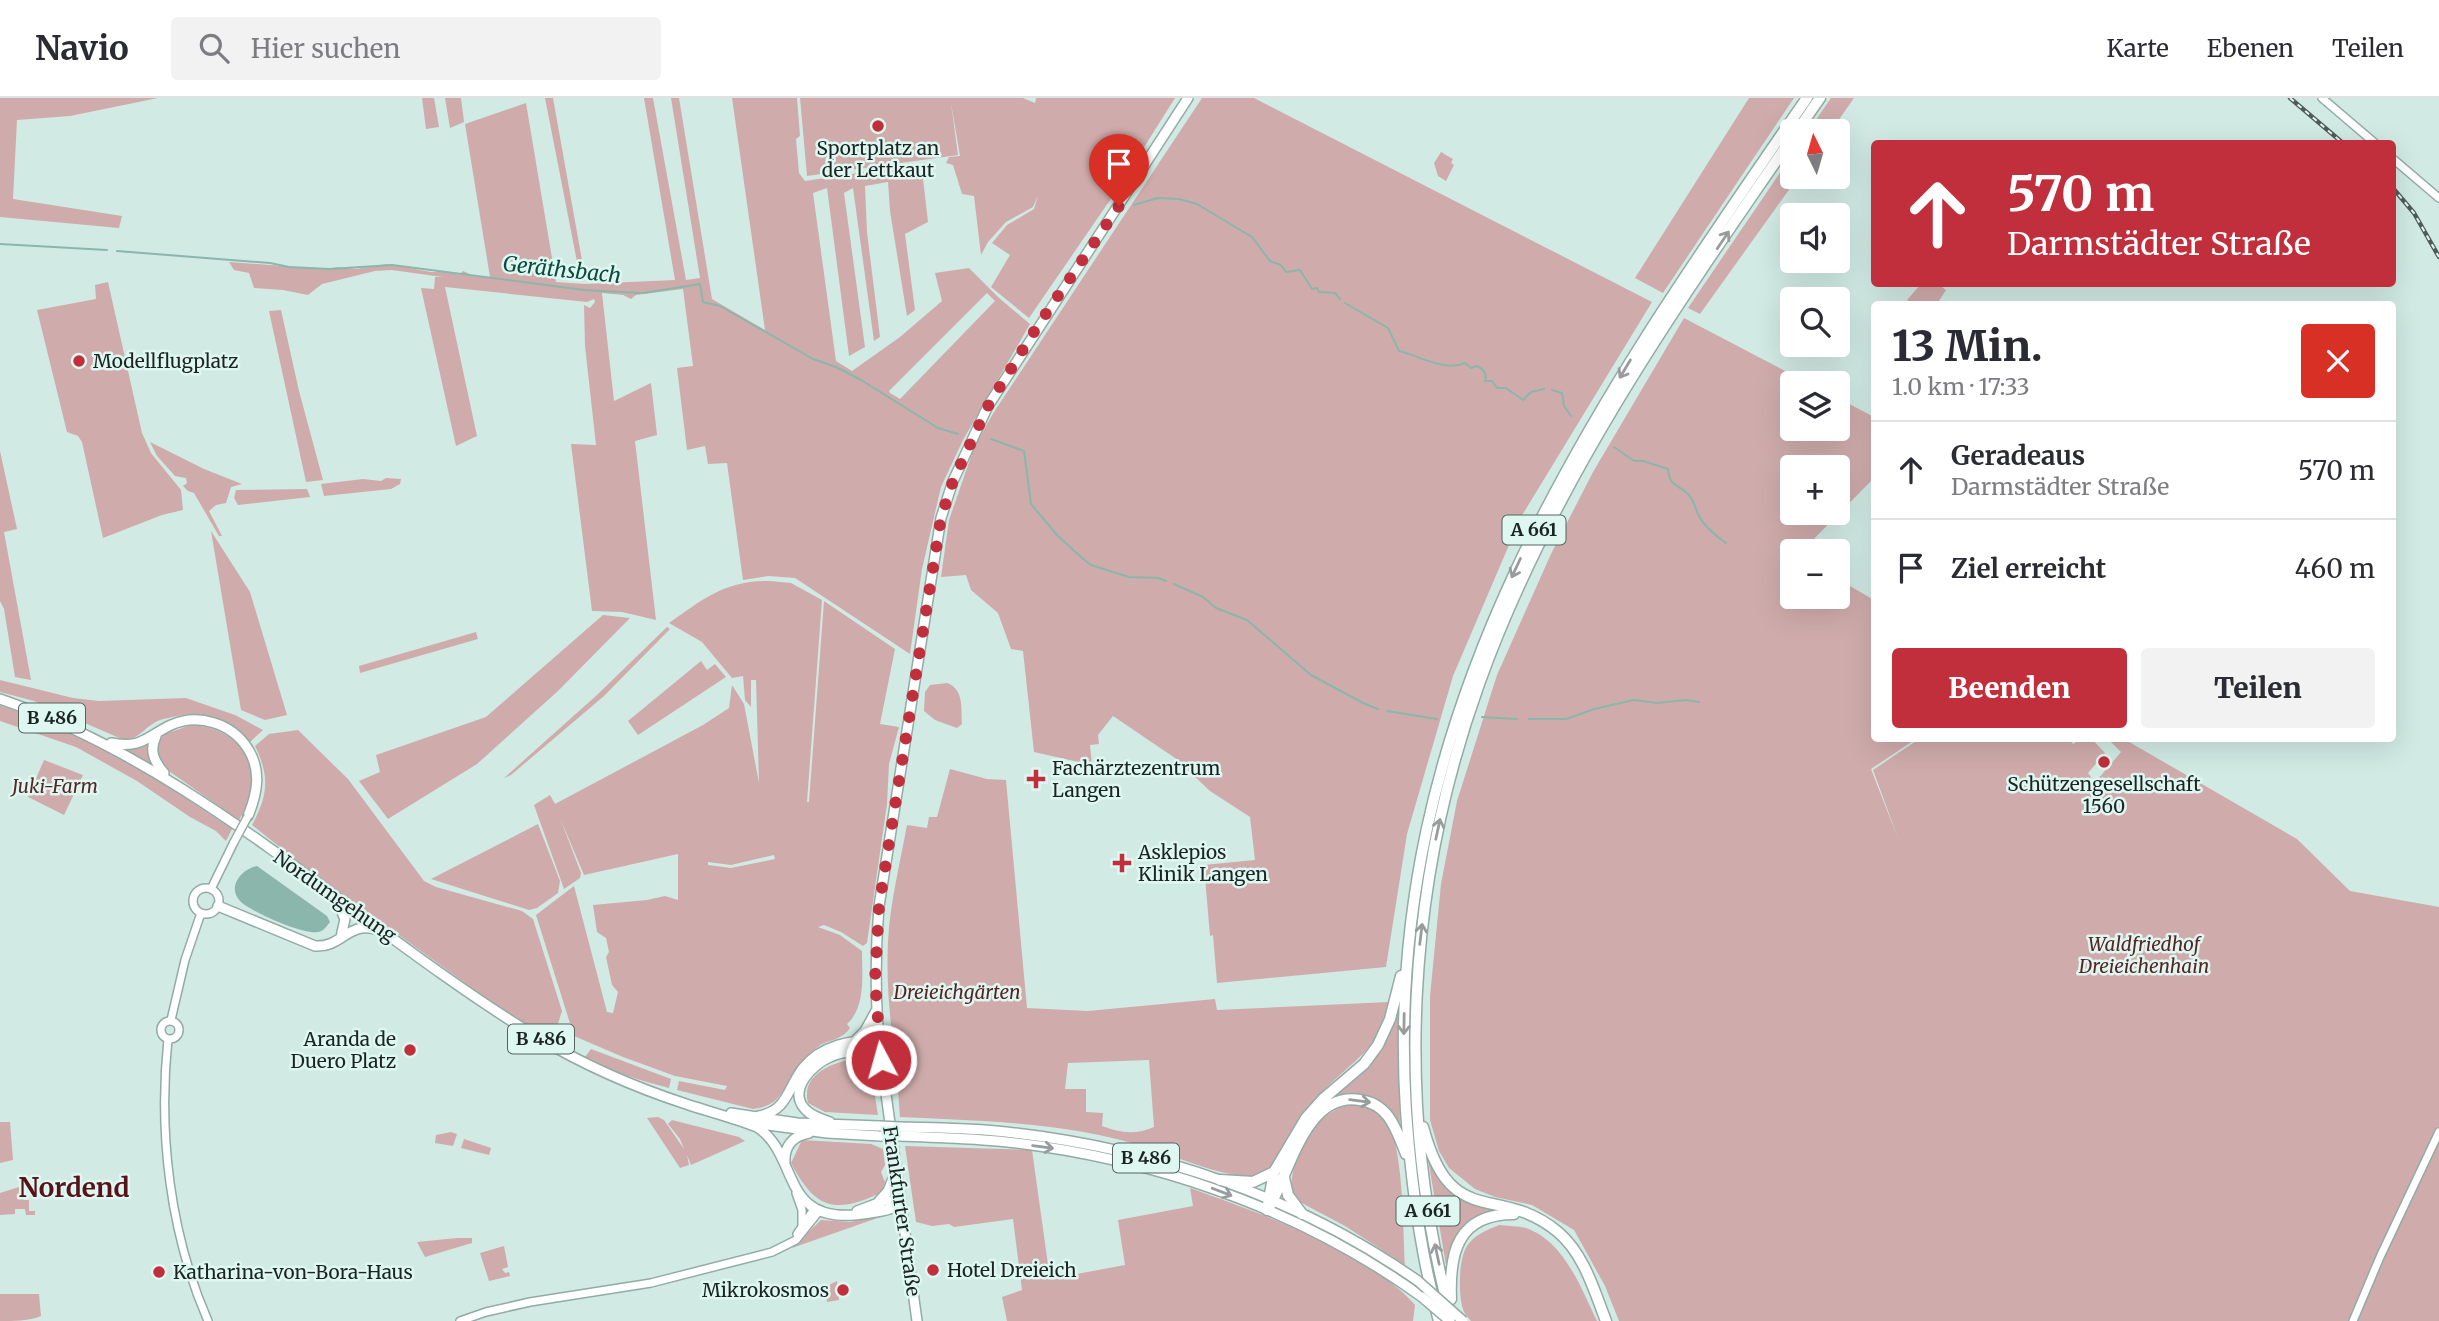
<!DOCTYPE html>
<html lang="de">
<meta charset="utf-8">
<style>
:root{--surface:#fff;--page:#f2f2f3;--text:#2b2b33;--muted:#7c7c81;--line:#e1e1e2;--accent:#c02f3b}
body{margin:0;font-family:Merriweather,serif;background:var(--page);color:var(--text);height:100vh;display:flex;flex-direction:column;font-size:26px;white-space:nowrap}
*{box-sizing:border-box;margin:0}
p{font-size:23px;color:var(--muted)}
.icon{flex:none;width:38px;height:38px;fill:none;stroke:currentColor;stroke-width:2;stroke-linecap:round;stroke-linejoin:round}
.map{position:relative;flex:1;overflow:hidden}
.side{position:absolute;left:1871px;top:203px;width:525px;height:441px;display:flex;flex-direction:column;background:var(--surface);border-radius:7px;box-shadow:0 7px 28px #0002}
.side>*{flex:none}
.top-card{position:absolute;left:1871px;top:42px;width:525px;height:147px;border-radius:7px;box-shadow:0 7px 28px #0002;background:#c02f3b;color:#fff;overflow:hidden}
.needle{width:46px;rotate:355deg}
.tools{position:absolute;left:1780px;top:21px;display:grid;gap:14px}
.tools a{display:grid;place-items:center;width:70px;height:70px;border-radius:7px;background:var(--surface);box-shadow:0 7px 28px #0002;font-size:35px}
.pin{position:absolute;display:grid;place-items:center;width:60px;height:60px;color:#fff;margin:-72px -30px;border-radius:50% 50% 50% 0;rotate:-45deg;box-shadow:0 0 7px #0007}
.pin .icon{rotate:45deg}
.me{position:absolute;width:77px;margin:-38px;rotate:354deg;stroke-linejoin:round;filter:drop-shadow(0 0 5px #0008)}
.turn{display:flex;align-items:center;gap:24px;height:147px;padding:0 21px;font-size:32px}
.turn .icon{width:91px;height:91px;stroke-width:2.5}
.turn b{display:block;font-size:49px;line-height:60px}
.round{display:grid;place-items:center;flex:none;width:74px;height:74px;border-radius:7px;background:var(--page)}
.headline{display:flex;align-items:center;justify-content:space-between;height:119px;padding:0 21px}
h1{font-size:42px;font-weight:800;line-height:52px}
.cta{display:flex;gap:14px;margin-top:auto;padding:14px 21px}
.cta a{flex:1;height:80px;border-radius:7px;background:var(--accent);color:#fff;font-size:28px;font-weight:800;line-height:80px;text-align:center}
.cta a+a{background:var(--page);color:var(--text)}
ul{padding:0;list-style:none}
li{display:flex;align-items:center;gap:21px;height:98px;padding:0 21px;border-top:2px solid var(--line)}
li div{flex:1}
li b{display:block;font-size:26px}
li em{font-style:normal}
header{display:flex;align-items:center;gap:42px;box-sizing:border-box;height:98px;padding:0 35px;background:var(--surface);border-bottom:2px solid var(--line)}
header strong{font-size:33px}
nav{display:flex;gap:38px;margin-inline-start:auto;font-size:24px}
.search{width:490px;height:63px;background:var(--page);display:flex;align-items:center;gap:18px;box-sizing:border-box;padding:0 24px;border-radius:7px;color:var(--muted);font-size:26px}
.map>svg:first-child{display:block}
.green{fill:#cfacab;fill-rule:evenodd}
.water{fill:#8bb6ac}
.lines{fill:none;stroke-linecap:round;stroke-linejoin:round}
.stream{stroke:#8bb6ac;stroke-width:2}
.minor-casing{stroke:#93aba5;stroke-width:10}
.major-casing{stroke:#93aba5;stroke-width:12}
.highway-casing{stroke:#93aba5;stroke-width:13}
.minor{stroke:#fff;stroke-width:7}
.major{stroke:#fff;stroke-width:9}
.highway{stroke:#fff;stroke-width:10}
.rail-casing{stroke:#4e5b58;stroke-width:4.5}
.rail{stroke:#def7f1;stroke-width:2;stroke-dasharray:5;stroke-linecap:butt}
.minor-bridge-casing{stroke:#93aba5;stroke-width:10;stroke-linecap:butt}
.major-bridge-casing{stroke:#93aba5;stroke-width:12;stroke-linecap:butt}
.minor-bridge{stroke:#fff;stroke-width:7}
.major-bridge{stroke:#fff;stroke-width:9}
.oneway{stroke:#989c9c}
.route{stroke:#c02f3b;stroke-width:12;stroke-dasharray:0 21.6}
.poi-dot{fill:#c02f3b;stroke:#def7f1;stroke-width:2.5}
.labels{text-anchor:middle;stroke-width:5;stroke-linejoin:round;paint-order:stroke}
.shield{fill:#def7f1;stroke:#566360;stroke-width:2}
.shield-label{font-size:18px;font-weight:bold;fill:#1b2422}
.poi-label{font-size:19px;fill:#1b2422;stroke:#def7f1;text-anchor:start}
.park-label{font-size:19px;font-style:italic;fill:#592425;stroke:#def7f1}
.street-label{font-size:19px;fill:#1b2422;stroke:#def7f1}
.water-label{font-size:21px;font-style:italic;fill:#0c4a40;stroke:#def7f1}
.district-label{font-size:26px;font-weight:bold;fill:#581318;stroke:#def7f1}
</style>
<header>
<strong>Navio</strong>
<div class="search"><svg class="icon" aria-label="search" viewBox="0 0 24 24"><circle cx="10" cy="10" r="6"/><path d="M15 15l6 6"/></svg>Hier suchen</div>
<nav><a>Karte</a><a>Ebenen</a><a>Teilen</a></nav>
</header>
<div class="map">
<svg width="2439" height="1223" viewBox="0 0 2439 1223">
<rect width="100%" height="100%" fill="#d1eae4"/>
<!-- green -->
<path class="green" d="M0 0H158L70 18 17 22 13 101 122 118 119 130 0 119Z
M422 0H434L439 29 426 31Z
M445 0H461L464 24 450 30Z
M545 0H553L585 179H580Z
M644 0H653L686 182 700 180 671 0H679L712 201 765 232 732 0H797L800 38 796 41 799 75 805 83 911 67H919L922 72 928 124 905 136 915 212 907 218 890 113 888 84 865 88 867 134 880 239 874 243 853 90 844 95 865 249 849 258 827 90 813 95 836 263 852 273 900 239 942 203 935 175 969 170 998 199 1030 226 963 342 941 389 922 471 910 556 795 480 768 478 743 482 727 365 708 366 705 348 687 352 677 270 693 268 683 191 636 197 631 201 623 197 602 195 614 303 651 285 657 337 635 343 656 522 622 514 592 513 571 346 596 347 585 248 584 207 590 210 595 204 594 201 587 204 445 189 477 338 456 348 421 190 434 191 435 179H442L392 172 375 173 322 186 308 197 283 192 254 190 249 175 234 172 229 164 324 171 338 169 356 171 387 166 431 174H451L459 177 463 173 476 179H490L465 26 526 5 556 184 585 186 675 182ZM987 195 995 203 900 301 890 295 889 293Z
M800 0H1023L1035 5 1036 0H1175L1119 89 1029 220 991 189 1010 157 992 145 1007 127 1034 111 1038 98 1033 109 1006 124 988 144 981 157 974 98 962 96 953 67 946 65 949 59 960 58 951 5 958 57 807 78Z
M1202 0H1254L1652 204 1521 419 1453 578 1407 736 1386 869 1217 885 1213 837 1210 838 1204 767 1255 762 1250 719 1210 693 1175 660 1113 618 1098 637 1099 646 1090 647 1092 667 1034 654 1023 553 1011 551 998 515 971 492 966 477 941 479 949 422 975 347 994 314Z
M1749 0H1794L1663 195 1635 180Z
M1831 0H1854L1831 33H1808Z
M1441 54 1453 61 1451 65 1454 67 1446 83 1438 78 1434 65Z
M1792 57V79H1798L1700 216 1688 210Z
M108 184 142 335 151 355 181 392 183 412 162 417 103 440 82 344 78 338 67 334 37 212 96 201 95 187Z
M1921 186H1938L1946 192 1937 206H1913L1907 202Z
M281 212 299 293 323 382 306 384 269 213Z
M1684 220 1808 285H1792V331H1838V300L1874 319V380L1802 453H1792V499H1838V481L1874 502V640L1916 641 1871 671 1899 743 1873 672 1919 641 2068 640 2073 646 2081 641H2092L2105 655 2088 675 2091 679 2081 690 2086 695 2121 654 2108 641H2124L2297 741 2350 793 2439 809V1223H1619L1605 1188 1574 1132 1532 1107 1495 1099 1475 1091 1449 1070 1439 1053 1430 1022V898L1441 786 1457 703 1497 577 1551 456 1593 374ZM1792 369H1838V415H1792Z
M150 344 204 371 242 386 231 389 226 405 216 407 209 413 222 438H219L194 395 188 393 183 388 187 385 186 380 175 378 157 358Z
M0 353 17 431 4 434 31 582 15 579 4 511 0 503Z
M386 380 401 381 400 386 391 391 324 398 321 386 363 381 381 383Z
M307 391 310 399 238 407 234 400 236 392Z
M211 433 250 494 287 617 265 622 241 612Z
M770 483 791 485 822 502 807 704H809L824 503 895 551 880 626 899 629 889 666 887 706 867 845 863 848 841 834 824 827 818 829 840 837 862 853C862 877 866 909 847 926L850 930C842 941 834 941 822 946 815 950 808 958 802 965 783 984 785 1008 753 1011L677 992 679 983 725 992 727 988 675 978 623 959 574 938 536 817 574 788 607 914 613 915 618 894 612 887 606 859 609 854 606 840 597 834 593 807 647 802 665 798 678 802V756L584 777 560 720 581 775 580 780 564 791 534 707 550 697 555 706 703 627 729 610 732 587 744 606 759 685 756 582H751V609L745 602 743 578 732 580 702 544 669 525C703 501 726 482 770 483ZM774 757 775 761 731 770 708 767V764L731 767Z
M603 517 630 520 558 593 477 666 388 721 359 683 380 674 376 657 486 619Z
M667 529 670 531 604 598 511 677 504 680 597 597Z
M476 534 478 541 360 575 359 568Z
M701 563 707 572 715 566 726 579 638 637 628 623Z
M0 582 73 600 99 603 186 600 235 617 263 632 250 644C227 625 208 611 177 618 168 620 159 621 151 627 140 635 138 640 124 642L34 603 0 594Z
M947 585C964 591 961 610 962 626L957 630 935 622 924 613 925 594 930 587Z
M0 607 75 635 151 677 232 731 226 743 216 733 190 719 137 683 76 649 0 623Z
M191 627C230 628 265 660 250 702 247 708 243 715 239 722L163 669 156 655 158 643 165 636Z
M298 632 348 681 424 783 436 789 522 813 533 821 562 913 557 929 568 930V938L560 948 490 903 302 767 252 727C268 697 270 679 255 648L269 636Z
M151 642 155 669 123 651 143 648Z
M44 662 83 677 64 717 28 699Z
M950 671 987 681 1006 682 1027 910 1088 913 1215 901 1217 912 1389 904C1378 954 1354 961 1322 994 1301 1016 1286 1044 1270 1070 1267 1073 1265 1076 1262 1077 1243 1087 1171 1057 1149 1050 1070 1024 982 1023 900 1019L896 967 903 961 895 962C890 923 886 882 888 844 890 805 900 765 907 727L927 730 929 719H937ZM1149 962 1154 1029C1136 1037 1120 1035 1102 1028L1103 1015 1086 1014V991H1065L1068 965Z
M538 726 560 783 558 795 537 810 529 812 431 781Z
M1398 910 1400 1032C1379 984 1353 999 1315 1015 1329 1000 1346 990 1361 977 1380 959 1389 934 1398 910Z
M591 951 671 981 669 990C639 982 612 974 585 959Z
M859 960 869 961 878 1017 825 1014 808 1005C800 975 836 963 859 960Z
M1351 1006C1364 1006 1377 1010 1385 1020 1404 1043 1403 1135 1405 1167L1345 1128 1298 1103 1291 1094C1291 1056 1313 1015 1351 1006Z
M658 1019 664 1022 684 1051 680 1041 668 1026 672 1022 739 1039 745 1043 691 1067 687 1057 689 1067 680 1070 647 1020Z
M0 1024H10L13 1062 0 1065Z
M451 1034 457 1036 453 1048 435 1045 436 1037Z
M464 1041 491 1050 489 1057 461 1050Z
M802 1042 871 1046 883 1051 885 1067 881 1074 885 1084 882 1094C835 1117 815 1111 791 1065Z
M905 1048 1032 1052 1050 1181 1125 1167 1118 1122 1193 1108 1190 1090C1257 1114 1368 1153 1415 1207L1413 1223H1007L1002 1199 1022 1192 1013 1121 954 1129 949 1126 932 1128 916 1124Z
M1428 1061H1430C1444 1095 1471 1108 1506 1113L1471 1126 1447 1173Z
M22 1088 24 1102H29V1113H35V1117H26L25 1111H15V1116L0 1117V1095Z
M886 1117 792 1150 821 1122 850 1124Z
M1499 1127C1507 1128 1518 1128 1526 1130 1564 1143 1581 1190 1597 1223H1471C1469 1220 1466 1218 1464 1214 1458 1200 1458 1162 1467 1148 1474 1137 1487 1132 1499 1127Z
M457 1140H472V1145L425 1159 417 1144Z
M504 1148 508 1169 502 1171 505 1175 509 1174 510 1178 489 1183 480 1155Z
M837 1183 839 1202 827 1204 825 1189Z
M0 1196H39L41 1218C29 1223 13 1223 0 1223Z"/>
<!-- water -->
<path class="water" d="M257 768 327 818 330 824C326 829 324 833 318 834 304 837 252 814 241 804 226 790 241 771 257 768Z"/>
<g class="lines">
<!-- stream -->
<path class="stream" d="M1134 107 1158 100 1179 101 1197 106 1252 139 1270 163 1281 167 1286 174 1300 172 1312 191 1317 190 1319 194 1335 195 1340 201
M0 146 107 152
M117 153 270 165 289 169 330 171 392 167 584 192 621 194 643 195 700 186 703 204 720 208 813 261 836 269 861 282 938 330 958 336
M1345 205 1388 230 1399 253C1420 258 1444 274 1465 265L1471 270 1477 268C1484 271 1487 276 1485 283H1492L1497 290H1506L1523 302 1531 294 1544 291
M1552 292 1562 295 1564 308 1571 318
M991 341 1024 353 1031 406 1057 437 1081 459 1091 467 1129 479 1158 480 1166 483
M1614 349 1634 363H1643L1668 371C1670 390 1677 385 1688 396 1694 402 1695 409 1698 416 1704 429 1716 438 1726 445
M1174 486 1203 499 1216 510 1247 522 1311 577 1363 605 1378 611
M1387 613 1437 621
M1482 619 1517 621
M1529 621H1566L1594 611 1634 602 1657 605 1686 602 1699 604"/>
<!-- minor casing -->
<g class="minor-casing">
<path id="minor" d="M2322 0 2376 46
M2392 60 2439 100
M193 803a13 13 0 1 1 26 0a13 13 0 1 1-26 0Z
M211 791 234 744
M171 922 185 862 201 815
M161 932a9 9 0 1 1 18 0a9 9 0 1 1-18 0Z
M168 941C158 1035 170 1136 208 1223
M796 1095 802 1112V1127
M797 1136 812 1114 819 1112
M460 1223 486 1214 530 1204 651 1185 772 1154 796 1142 820 1112
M2353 1223 2380 1159 2439 1034"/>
</g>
<!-- major casing -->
<g class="major-casing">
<path id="major" d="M0 601C202 671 356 829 537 939 584 967 634 989 686 1006 710 1014 734 1020 757 1029 799 1056 780 1123 854 1117 870 1115 887 1114 901 1106
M156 638C149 653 154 663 164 675
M111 645C141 651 146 639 171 627 198 615 232 625 248 651 262 673 257 696 248 718
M337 803 345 821 341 839
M218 808 315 848C342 850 348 822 378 832
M855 943 865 933 876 913
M731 1015 797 1025 879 1028
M759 1018C788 1012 787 991 803 970 822 946 851 943 879 941
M830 1024C821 1021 811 1018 805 1011 787 992 813 966 830 959 845 952 864 953 880 952
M753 1025 827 1035 881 1038
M900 1029C935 1030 971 1030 1006 1034 1153 1050 1297 1098 1418 1183
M901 1038C947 1040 994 1041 1039 1048 1176 1068 1310 1118 1422 1199
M785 1064C784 1048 793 1038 809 1035
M879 1103 888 1093 896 1073
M857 1113 886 1102 901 1106
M917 1223 880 952C875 904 875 857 879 808L941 420 953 383 988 308 1188 0"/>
</g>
<!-- highway casing -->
<g class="highway-casing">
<path id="highway" d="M1797 33 1820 0
M1423 1029C1451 1135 1498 1084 1558 1134 1584 1156 1594 1192 1606 1223
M1284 1080 1288 1097 1302 1116
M1220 1082 1253 1084 1274 1074
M1269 1109C1290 1075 1305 993 1360 1002 1389 1006 1396 1031 1406 1056
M1267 1112 1274 1074 1306 1020 1323 1001 1364 966 1378 947 1390 921 1401 878
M1451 1201C1449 1154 1458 1116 1514 1116
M1449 1212C1395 1006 1407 786 1479 586 1550 388 1673 212 1792 40
M1439 1223C1420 1155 1411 1083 1406 1013 1380 612 1590 313 1807 0"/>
</g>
<!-- minor -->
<use href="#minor" class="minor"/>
<!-- major -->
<use href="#major" class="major"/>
<!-- highway -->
<use href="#highway" class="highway"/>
<!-- rail casing -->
<g class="rail-casing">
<path id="rail" d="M2290 0 2344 46
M2392 89 2414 115 2439 159"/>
</g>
<!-- rail -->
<use href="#rail" class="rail"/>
<!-- minor-bridge casing -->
<g class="minor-bridge-casing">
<path id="minor-bridge" d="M234 744 248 718"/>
</g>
<!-- major-bridge casing -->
<g class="major-bridge-casing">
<path id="major-bridge" d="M879 1028 900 1029
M881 1038H901
M1418 1183 1463 1223
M1422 1199 1450 1223"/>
</g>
<!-- minor-bridge -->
<use href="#minor-bridge" class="minor-bridge"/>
<!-- major-bridge -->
<use href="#major-bridge" class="major-bridge"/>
</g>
<!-- one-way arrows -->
<defs><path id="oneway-shaft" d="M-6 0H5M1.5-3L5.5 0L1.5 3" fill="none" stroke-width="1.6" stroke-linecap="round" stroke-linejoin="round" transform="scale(1.75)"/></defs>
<g class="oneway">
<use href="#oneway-shaft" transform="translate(1723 142) rotate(-56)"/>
<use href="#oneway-shaft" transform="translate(1625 271) rotate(121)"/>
<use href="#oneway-shaft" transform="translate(1516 470) rotate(115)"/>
<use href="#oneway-shaft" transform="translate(1438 731) rotate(-78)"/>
<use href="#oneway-shaft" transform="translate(1421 836) rotate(-83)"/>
<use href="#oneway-shaft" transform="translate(1404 926) rotate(91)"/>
<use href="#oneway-shaft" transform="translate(1360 1003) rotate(8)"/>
<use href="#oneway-shaft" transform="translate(1043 1049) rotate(8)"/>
<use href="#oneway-shaft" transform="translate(1222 1094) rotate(21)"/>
<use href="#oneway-shaft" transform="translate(1437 1156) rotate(-102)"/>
</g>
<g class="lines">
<!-- route -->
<path class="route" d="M881 962 875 882 879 808 941 420 953 383 988 308 1037 229 1119 108"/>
</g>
<!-- markers -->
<g class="poi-dot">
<circle cx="878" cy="28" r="7"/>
<circle cx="79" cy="263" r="7"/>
<circle cx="2104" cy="664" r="7"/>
<path d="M1032.5 670.5h7v7h7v7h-7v7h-7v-7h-7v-7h7z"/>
<path d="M1118.5 754.5h7v7h7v7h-7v7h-7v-7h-7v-7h7z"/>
<circle cx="410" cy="952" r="7"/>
<circle cx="933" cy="1172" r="7"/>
<circle cx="159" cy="1174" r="7"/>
<circle cx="843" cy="1192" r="7"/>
</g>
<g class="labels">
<!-- shield labels -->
<g class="shield">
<rect x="1502.5" y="417.5" width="63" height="29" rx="5"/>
<rect x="19" y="605.5" width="66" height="29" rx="5"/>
<rect x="508" y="926.5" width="66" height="29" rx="5"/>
<rect x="1113" y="1045.5" width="66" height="29" rx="5"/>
<rect x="1396.5" y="1098.5" width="63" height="29" rx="5"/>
</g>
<g class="shield-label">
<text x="1534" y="438">A 661</text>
<text x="52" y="626">B 486</text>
<text x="541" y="947">B 486</text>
<text x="1146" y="1066">B 486</text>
<text x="1428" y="1119">A 661</text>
</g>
<!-- poi labels -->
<g class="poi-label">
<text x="878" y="57" text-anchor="middle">Sportplatz an<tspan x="878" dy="22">der Lettkaut</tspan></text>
<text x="93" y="270">Modellflugplatz</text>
<text x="1052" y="677">Fachärztezentrum<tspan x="1052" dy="22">Langen</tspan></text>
<text x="2104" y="693" text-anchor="middle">Schützengesellschaft<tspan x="2104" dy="22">1560</tspan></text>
<text x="1138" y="761">Asklepios<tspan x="1138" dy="22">Klinik Langen</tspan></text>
<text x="396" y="948" text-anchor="end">Aranda de<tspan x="396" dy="22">Duero Platz</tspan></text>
<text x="947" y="1179">Hotel Dreieich</text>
<text x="173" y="1181">Katharina-von-Bora-Haus</text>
<text x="829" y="1199" text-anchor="end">Mikrokosmos</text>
</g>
<!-- park labels -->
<g class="park-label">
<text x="55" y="695">Juki-Farm</text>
<text x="2144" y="853">Waldfriedhof<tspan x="2144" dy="22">Dreieichenhain</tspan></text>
<text x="957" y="901">Dreieichgärten</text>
</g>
<!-- street labels -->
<g class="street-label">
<text transform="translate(335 798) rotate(35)" y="7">Nordumgehung</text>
<text transform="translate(902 1113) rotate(82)" y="7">Frankfurter Straße</text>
</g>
<!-- water labels -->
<g class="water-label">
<text transform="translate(562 172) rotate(6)" y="7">Geräthsbach</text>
</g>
<!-- district labels -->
<g class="district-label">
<text x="74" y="1099">Nordend</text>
</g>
</g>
</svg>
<div class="tools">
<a><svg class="needle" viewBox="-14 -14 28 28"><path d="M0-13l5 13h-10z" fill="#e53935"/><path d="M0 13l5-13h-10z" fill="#7c7c81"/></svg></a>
<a><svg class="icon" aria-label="sound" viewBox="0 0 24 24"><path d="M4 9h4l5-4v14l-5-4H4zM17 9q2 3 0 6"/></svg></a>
<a><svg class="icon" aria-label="search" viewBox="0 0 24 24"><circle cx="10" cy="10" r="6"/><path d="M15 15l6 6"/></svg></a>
<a><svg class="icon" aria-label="layers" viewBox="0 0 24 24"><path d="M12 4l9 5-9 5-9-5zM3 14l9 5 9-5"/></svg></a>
<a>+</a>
<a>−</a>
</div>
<div class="pin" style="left:1119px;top:108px;background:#d93025"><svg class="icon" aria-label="arrive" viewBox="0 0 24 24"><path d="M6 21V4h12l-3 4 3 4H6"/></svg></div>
<svg class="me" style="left:881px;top:962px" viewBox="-20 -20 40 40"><circle r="17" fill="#c02f3b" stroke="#fff" stroke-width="3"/><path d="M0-11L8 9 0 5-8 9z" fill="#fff"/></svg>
<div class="top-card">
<div class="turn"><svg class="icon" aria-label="ahead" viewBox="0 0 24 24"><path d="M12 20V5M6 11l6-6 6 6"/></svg><div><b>570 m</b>Darmstädter Straße</div></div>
</div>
<section class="side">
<div class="headline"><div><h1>13 Min.</h1><p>1.0 km · 17:33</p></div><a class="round" style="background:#d93025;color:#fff"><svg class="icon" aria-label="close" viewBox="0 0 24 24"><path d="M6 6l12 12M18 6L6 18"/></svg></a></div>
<ul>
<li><svg class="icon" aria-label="ahead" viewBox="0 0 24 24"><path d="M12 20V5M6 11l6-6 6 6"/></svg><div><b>Geradeaus</b><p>Darmstädter Straße</p></div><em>570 m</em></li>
<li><svg class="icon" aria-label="arrive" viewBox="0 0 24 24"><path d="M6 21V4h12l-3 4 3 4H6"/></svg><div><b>Ziel erreicht</b></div><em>460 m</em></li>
</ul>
<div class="cta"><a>Beenden</a><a>Teilen</a></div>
</section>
</div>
